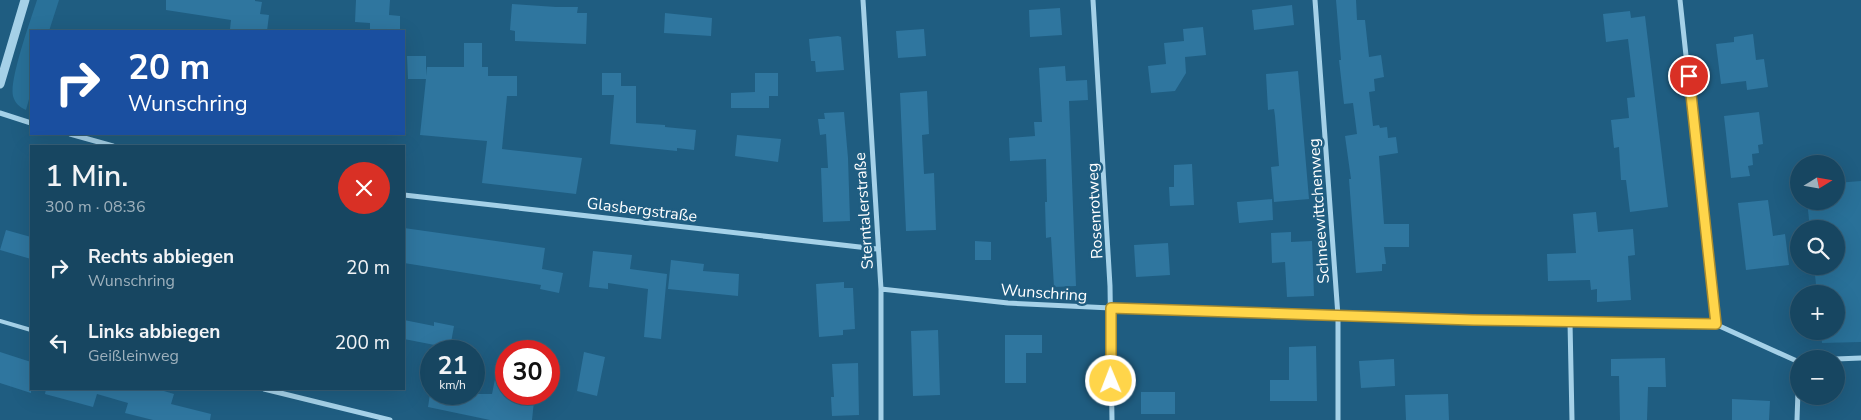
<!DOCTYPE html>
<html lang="de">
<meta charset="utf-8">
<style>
:root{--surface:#174661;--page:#24506a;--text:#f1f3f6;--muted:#9eb1bd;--line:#365e76}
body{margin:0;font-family:"Nunito Sans",sans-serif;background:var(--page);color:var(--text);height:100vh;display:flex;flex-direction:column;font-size:19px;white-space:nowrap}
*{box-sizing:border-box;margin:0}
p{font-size:16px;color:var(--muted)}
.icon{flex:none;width:28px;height:28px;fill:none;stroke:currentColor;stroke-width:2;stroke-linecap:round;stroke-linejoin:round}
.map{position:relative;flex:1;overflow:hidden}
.side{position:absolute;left:30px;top:145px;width:375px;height:245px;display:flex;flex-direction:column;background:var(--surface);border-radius:0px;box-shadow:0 5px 20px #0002,0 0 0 1px var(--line)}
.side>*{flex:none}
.top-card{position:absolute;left:30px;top:30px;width:375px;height:105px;border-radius:0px;box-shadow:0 5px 20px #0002,0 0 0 1px var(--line);background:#1a4fa0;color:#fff;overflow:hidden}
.needle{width:32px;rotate:79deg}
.tools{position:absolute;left:1790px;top:155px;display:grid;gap:10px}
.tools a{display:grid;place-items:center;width:55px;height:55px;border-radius:50%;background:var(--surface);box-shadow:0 5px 20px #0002,0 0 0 1px var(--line);font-size:25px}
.speed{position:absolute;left:420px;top:340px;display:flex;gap:10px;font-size:25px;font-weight:700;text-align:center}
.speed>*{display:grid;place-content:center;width:65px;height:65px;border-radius:50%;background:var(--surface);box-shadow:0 5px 20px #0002,0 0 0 1px var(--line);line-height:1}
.speed small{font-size:12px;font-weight:400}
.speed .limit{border:8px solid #d22;background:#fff;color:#111}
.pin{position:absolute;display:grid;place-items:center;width:42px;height:42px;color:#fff;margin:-21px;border:2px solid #fff;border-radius:50%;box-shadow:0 1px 5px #0007}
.me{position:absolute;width:55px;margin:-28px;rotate:359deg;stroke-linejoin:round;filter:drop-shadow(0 0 4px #0008)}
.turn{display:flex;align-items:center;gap:18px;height:105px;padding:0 15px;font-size:22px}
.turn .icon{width:65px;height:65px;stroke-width:2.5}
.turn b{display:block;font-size:35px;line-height:42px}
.round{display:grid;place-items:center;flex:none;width:52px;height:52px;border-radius:26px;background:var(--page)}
.overview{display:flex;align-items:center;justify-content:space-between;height:85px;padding:0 15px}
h1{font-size:30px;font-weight:600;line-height:38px}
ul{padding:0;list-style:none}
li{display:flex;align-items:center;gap:15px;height:75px;padding:0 15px}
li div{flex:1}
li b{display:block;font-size:19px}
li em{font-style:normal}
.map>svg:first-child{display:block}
.green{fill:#297199}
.building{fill:#2f769f}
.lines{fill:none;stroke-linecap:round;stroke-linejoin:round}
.service{stroke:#a5d1e8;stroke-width:4}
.minor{stroke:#a5d1e8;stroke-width:5}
.tertiary{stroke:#a5d1e8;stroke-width:9}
.route-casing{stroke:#a68a30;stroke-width:12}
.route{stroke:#ffd54a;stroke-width:9}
.labels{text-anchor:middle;stroke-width:5;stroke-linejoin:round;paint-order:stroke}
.street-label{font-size:16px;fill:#fff;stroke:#1f5d81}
</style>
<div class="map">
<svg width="1861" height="420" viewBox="0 0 1861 420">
<rect width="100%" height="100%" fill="#1f5d81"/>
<!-- green -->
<path class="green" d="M37 0H59L49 31H31V92L26 110C19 107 15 103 13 96 9 80 31 19 37 0Z
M1861 181V342L1822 343 1821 331H1836V294H1817L1814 266H1836V229H1810L1807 201H1836V183Z"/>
<!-- building -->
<path class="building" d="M166 0H255V1L262 2 260 14 269 15 267 31 230 29 231 20 166 10Z
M356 0H390L389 15 400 16V31H370V23L355 22Z
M1336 0H1356L1357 20H1365L1369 57 1381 55 1384 77 1374 79 1375 91 1369 92 1373 126 1379 125 1380 128 1387 127 1388 138 1396 137 1398 153 1379 156 1384 224H1409V247H1384L1386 264H1382V271L1356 273 1349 179H1351L1345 136 1357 134 1353 103 1344 104 1339 60H1341Z
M512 4 556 7H578L577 13H587L586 44 515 41V31L510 30Z
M1292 5 1294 25 1254 30 1252 10Z
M1060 8 1062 35 1030 37 1029 10Z
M1630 11 1631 18 1645 16 1668 207 1630 212 1626 180H1621L1619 147 1614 148 1611 120 1629 118 1627 98 1635 97 1628 39 1606 42 1603 14Z
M665 13 712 18 711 36 664 33Z
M1203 27 1206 55 1185 57 1186 73 1175 91 1151 93 1148 66 1166 64 1164 43 1184 41 1183 29Z
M924 29 926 56 898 58 896 31Z
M1753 34 1756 60 1764 59 1768 87 1747 90 1746 81 1721 84 1716 44 1734 42V37Z
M838 36 841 37 844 70 816 72 815 61H811L809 39Z
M464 43H482V67H488V76H517V96H507L502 149 582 158 576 194 482 183 487 141 420 135 426 79H408L407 56H426V76L427 67H464Z
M1065 66 1066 81 1087 80 1088 100 1069 101 1076 286 1054 287 1051 237 1046 238 1045 202H1047L1046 159 1010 161 1009 138 1035 136 1034 122H1042L1039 68Z
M1298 71 1309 199 1274 202 1271 167 1279 166 1275 116 1274 109 1268 110 1266 74Z
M602 73H621V86H636V123L665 125V127L696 130 694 150 677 148V151L610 144 614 95H602Z
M755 73H778V96H769V108H731V93L755 92Z
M927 91 929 134 922 135 924 174 934 173 936 230 906 231 900 93Z
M844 112 848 158 850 221 823 222 821 168H828L826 134 820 135 818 119H825L824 113Z
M1759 112 1763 144 1758 145 1759 153 1752 154 1753 165 1748 166 1750 176 1731 178 1724 116Z
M737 135 781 139 778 162 735 156Z
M1192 164 1194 205 1170 206 1169 187H1174V165Z
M1272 199 1273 220 1239 223 1237 202Z
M1768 200 1773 236 1785 234 1789 265 1746 270 1738 203Z
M1596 212 1598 232 1633 229 1635 255 1628 256 1631 300 1597 302V289L1591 290 1590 280 1548 281 1547 254 1576 253 1573 214Z
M404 228 545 248 542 269 563 273 559 293 540 289 541 285 404 263Z
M6 230 31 237V259L0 250Z
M1291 232V242L1312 241 1314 296 1287 297 1285 262 1272 263 1271 233Z
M975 241 991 242V260H975Z
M1168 243 1170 275 1136 277 1134 245Z
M593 251 632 255 630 269 667 274 661 339 644 337 648 289 608 283V289L589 287Z
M671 260 704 264 703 271 739 274 738 296 668 289Z
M844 282V288H853L855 329 843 330V335L819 337 816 284Z
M404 320 434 326V322L454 326 450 348 404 339Z
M938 330 940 395 913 396 911 331Z
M1005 335H1042V353H1026V383H1005Z
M1316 346 1317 401H1270V380H1289V347Z
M0 352 31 362V393L0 383Z
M584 352 605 357 597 396 577 391Z
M1665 358 1666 387H1648L1647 420H1620L1619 376H1611V359Z
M499 359H506V394H510L509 396 534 401 532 420H490L428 407 430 394H492Z
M1394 359 1395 386 1361 388 1359 361Z
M858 363 859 415 832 416 831 397H834L832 364Z
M46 389H157L174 394 171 404 211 414 210 420H153L125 413 128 403 97 394 93 407 45 394Z
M1141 392H1175V414H1141Z
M1448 394 1449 420H1406L1405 395Z
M1732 399 1770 401 1769 420H1732Z"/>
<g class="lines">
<!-- service -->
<path class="service" d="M0 321 31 330"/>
<!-- minor -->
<path class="minor" d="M863 0 881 289V420
M1093 0 1110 286 1112 420
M1315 0 1338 316V420
M1680 0 1715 324
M0 113 31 123
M70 134 113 146
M404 195 877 249
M881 289 1008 303 1111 308 1338 316 1715 324 1799 362
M1570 322 1572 420
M1836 359 1861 358
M264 389 390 420
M1797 420 1799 362"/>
<!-- tertiary -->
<path class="tertiary" d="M0 84 25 0"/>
</g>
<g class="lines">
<!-- route casing -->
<g class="route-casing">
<path id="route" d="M1111 381V308L1473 320 1716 324 1689 76"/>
</g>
<!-- route -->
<use href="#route" class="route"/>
</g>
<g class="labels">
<!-- street labels -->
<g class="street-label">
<text transform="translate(642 209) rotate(7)" y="6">Glasbergstraße</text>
<text transform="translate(863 211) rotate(-94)" y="6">Sterntalerstraße</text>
<text transform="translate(1094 211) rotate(-93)" y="6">Rosenrotweg</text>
<text transform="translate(1318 211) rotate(-94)" y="6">Schneewittchenweg</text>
<text transform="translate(1044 292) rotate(4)" y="6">Wunschring</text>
</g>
</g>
</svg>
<div class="tools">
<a><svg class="needle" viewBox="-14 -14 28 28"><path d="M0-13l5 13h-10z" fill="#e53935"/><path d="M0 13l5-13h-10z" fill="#9eb1bd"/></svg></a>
<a><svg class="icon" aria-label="search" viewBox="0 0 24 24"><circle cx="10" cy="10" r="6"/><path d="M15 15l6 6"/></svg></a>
<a>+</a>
<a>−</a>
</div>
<div class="speed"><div>21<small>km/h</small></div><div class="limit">30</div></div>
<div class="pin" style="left:1689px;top:76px;background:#d93025"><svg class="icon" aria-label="arrive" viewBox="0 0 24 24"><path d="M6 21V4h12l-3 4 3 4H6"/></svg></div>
<svg class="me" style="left:1111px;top:381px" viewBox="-20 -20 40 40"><circle r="17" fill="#ffd54a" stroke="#fff" stroke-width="3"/><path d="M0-11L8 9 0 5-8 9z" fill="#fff"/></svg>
<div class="top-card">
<div class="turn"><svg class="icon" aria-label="right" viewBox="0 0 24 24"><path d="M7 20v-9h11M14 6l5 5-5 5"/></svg><div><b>20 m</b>Wunschring</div></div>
</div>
<section class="side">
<div class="overview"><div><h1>1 Min.</h1><p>300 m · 08:36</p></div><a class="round" style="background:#d93025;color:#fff"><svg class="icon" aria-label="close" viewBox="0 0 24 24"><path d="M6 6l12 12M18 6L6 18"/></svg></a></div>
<ul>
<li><svg class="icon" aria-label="right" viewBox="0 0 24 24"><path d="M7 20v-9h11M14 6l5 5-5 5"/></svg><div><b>Rechts abbiegen</b><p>Wunschring</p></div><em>20 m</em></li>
<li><svg class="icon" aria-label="left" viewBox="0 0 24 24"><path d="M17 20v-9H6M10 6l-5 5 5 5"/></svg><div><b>Links abbiegen</b><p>Geißleinweg</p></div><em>200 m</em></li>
</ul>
</section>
</div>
